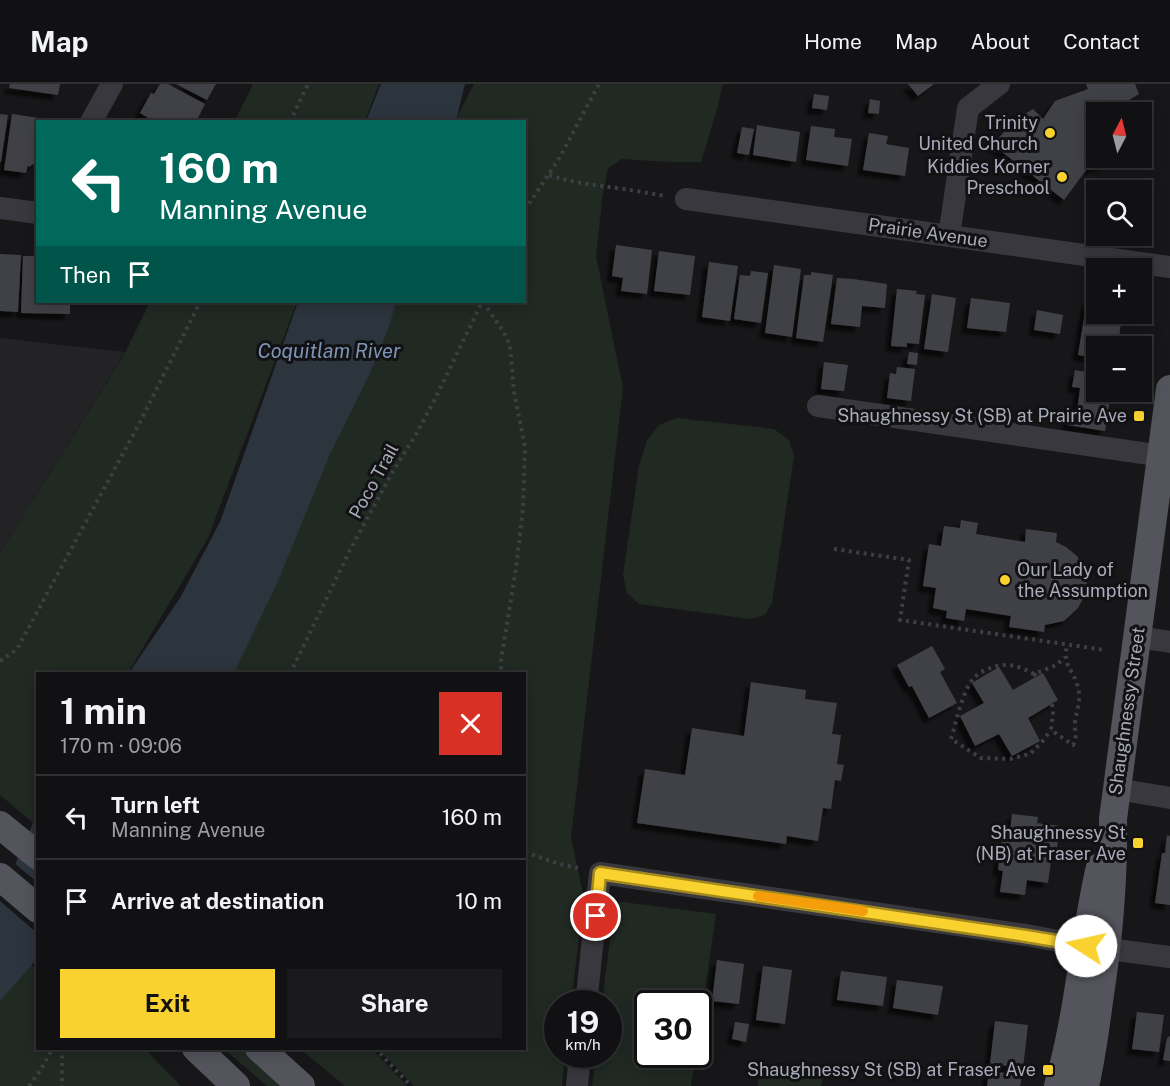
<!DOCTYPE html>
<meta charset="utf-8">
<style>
:root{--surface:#111113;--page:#1a1a1c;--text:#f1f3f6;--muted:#9c9da0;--line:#303133;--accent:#f9d22f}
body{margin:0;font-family:"Public Sans",sans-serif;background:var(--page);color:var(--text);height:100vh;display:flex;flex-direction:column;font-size:22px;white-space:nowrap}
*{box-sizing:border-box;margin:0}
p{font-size:20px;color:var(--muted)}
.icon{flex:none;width:33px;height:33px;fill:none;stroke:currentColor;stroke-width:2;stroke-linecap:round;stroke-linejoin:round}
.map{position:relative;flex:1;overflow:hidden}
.drawer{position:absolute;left:36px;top:588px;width:490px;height:378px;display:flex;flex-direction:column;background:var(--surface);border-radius:0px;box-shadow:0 3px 15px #0003,0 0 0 2px var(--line)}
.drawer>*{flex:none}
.guide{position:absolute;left:36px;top:36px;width:490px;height:183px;border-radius:0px;box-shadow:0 3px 15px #0003,0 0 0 2px var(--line);background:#00695c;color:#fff;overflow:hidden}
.needle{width:39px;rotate:7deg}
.tools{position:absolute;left:1086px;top:18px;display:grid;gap:12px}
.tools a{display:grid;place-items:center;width:66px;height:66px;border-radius:0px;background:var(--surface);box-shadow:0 3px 15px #0003,0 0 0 2px var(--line);font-size:30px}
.speed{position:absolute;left:544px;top:906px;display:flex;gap:12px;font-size:30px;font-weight:700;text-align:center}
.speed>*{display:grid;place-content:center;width:78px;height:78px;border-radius:50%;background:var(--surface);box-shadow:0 3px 15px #0003,0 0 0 2px var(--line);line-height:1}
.speed small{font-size:15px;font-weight:400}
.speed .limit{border:3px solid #111;border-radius:9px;background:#fff;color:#111}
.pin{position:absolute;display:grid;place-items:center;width:51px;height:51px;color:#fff;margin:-26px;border:3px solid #fff;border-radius:50%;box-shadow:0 2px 6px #0007}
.me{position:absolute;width:66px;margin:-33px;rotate:280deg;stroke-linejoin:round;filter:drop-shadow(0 0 4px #0008)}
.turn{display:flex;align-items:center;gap:21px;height:126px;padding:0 24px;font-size:27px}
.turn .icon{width:78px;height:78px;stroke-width:2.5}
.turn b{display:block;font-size:42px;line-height:51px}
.then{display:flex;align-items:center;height:57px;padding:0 24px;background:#0003;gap:12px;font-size:22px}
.round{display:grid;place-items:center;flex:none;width:63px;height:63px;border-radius:0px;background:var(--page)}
.headline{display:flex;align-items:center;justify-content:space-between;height:102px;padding:0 24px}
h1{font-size:36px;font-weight:700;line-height:45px}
.action{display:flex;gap:12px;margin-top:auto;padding:12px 24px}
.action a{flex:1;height:69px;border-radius:0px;background:var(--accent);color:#111;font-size:24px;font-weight:700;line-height:69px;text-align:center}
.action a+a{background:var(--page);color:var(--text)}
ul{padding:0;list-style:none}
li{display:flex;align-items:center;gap:18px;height:84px;padding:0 24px;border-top:2px solid var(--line)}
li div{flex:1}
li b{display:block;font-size:22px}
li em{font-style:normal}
header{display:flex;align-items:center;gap:36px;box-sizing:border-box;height:84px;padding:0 30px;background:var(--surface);border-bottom:2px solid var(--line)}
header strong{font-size:28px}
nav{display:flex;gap:33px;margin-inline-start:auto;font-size:21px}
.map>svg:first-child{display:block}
.built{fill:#232326}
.green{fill:#212923}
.water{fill:#2c343e}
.pier{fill:#171719}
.building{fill:#414146;filter:url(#shadow)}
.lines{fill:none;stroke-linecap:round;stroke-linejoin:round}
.path{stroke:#3e3f45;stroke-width:4;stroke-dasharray:3 4.5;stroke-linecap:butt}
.minor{stroke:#38383e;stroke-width:22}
.major{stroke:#54545d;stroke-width:28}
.route-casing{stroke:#a2881f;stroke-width:15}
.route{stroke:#f9d22f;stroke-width:10}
.slow{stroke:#f59e0b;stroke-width:10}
.poi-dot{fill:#f9d22f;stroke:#121214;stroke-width:2}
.labels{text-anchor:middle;stroke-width:6;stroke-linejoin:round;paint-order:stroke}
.poi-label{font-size:18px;fill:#a9abba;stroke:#121214;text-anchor:end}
.street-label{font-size:18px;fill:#a9abba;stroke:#121214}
.water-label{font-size:20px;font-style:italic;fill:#7e94b6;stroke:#121214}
</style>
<header>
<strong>Map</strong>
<nav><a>Home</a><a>Map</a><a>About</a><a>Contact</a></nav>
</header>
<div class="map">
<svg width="1170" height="1002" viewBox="0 0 1170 1002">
<defs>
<filter id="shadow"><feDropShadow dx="-5.5" dy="5.5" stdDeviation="1.5" flood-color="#0009"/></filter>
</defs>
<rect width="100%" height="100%" fill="#171719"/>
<!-- built -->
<path class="built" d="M0 254 125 268 0 469Z"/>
<!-- green -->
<path class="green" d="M253 0H379L365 37H235Z
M474 0H723L718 22 701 78H669L622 75 608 84 602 116 596 172 623 304 571 754 584 814 571 919 558 920V970L565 971 562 1002H414L379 965 525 964V590H216L379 218H525V38L455 37Z
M150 218H297L208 454 128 589 38 590 37 742 0 711V469L125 269Z
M677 334 774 345 789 356 794 372 772 519 765 531 750 535 639 520 627 509 623 491 639 382 647 356 659 341Z
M615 817 716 830 699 948V920H648V970L696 971 691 1002H592L596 971 609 970V920L602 919Z
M13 866 37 886 38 964 145 965 181 1002H0V883Z
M224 965H243L285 1002H267Z
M300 965H372L407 1002H345Z
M760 985 823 993 821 1002H758Z"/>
<!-- water -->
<path class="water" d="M381 0H465L456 37H366Z
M298 218H396L389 243 369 291 330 370 278 497 234 589H129L180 514 220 438Z
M37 730V875L0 917V815Z"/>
<!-- pier -->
<path class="pier" d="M13 778 37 798V849L0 817V807Z"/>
<!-- building -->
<path class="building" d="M10 0H60L58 11 9 4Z
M160 0H168L205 20 196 38H155L140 29 151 9 154 10Z
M176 0H216L207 16Z
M908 0H934L918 12Z
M1086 0H1135L1139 10 1118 23 1120 28H1096V74H1109L1104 81 1087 85 1064 116 993 61 1012 38 1033 25 1043 35 1055 17 1088 5Z
M814 10 829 12 827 26 812 24Z
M870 15 880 17 879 30 868 29Z
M0 30 8 31 1 78H0Z
M12 30 45 35V38H38V77L29 83 28 81 26 89 4 86Z
M757 41 800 48 796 78 753 71Z
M811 42 835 45 834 53 852 55 848 82 806 76Z
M742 43 754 45 749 71 737 69Z
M869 49 888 52 886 60 909 64 905 92 863 86Z
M616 161 652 166 647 210 621 207 623 194 612 192Z
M659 167 695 172 690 211 654 207Z
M0 170 21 171 18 228 0 227Z
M23 172H38V218H70V230L21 229Z
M709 178 738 182 730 237 702 233Z
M774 181 801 185 792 253 765 249Z
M751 187 768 189 761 239 734 235 740 191 750 192Z
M811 188 833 191 823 258 796 254 804 191H811Z
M837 194 853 195 887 200 885 224 862 222 860 243 831 240Z
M897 205 917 207 916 210 925 211 919 260 907 259V263L891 262Z
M932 210 956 214 948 268 924 265Z
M971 214 1010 219 1006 248 967 244Z
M1087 216 1096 217V230H1122L1118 262H1096V274L1078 271Z
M1037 226 1063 231 1060 250 1034 246Z
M909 268 918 269 917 281 907 280Z
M824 278 848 281 844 307 821 305Z
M897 283 915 285 911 317 887 314 890 289 896 290Z
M1075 286 1096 290V308H1111L1105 347 1067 341 1070 325 1077 327 1080 304 1072 303Z
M961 436 978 439 976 450 1025 458 1026 445 1057 449 1056 458 1066 463 1077 472 1086 489 1087 507 1078 524 1064 537 1045 541 1044 548 1009 543 1011 532 966 525 964 537 946 534 947 527 933 524 936 504 923 502 929 460 941 462 944 442 960 444Z
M932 562 945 585 940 588 957 619 929 634 912 602 909 603 897 581Z
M999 583 1013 606 1043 589 1058 616 1028 634 1040 657 1012 672 999 650 975 662 960 632 984 619 972 599Z
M751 598 806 606 805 615 837 619 832 650 841 651 837 680 844 681 841 697 835 696 831 725 823 724 818 757 787 752 786 760 637 739 645 685 685 691 692 644 744 652Z
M1012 730 1038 733 1037 739 1060 742 1056 770H1052L1048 799 1027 796 1025 811 1000 808 1003 787 998 786 1002 755 1009 756Z
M1167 751 1170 752V821L1155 819 1162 769H1165Z
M717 876 744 880 739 920 712 917Z
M763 882 792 886 785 940 756 936Z
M841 887 887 893 883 922 837 916Z
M897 896 943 902 938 931 893 924Z
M1137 928 1164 931 1159 968 1132 965Z
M995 937 1028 941 1023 984 990 980Z
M735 938 749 940 746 958 732 955Z
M1170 952V977L1163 976 1167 954Z
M989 987 1022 991 1020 1002H987Z"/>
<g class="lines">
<!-- path -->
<path class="path" d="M290 38 308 0
M549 91C576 100 596 101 624 105 638 107 652 110 666 112
M525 126 560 73 599 0
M483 218 503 247 510 261 514 308 525 363 523 425 516 484 501 577V590
M834 465 909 476 900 536 1105 566
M0 577 17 565 139 340 200 218
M290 590 350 466 392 389 415 352 436 313 482 218
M1034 590C1021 583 1009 578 994 583 987 585 979 588 974 594 963 605 956 639 951 655L981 674 1010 675 1030 670 1042 658 1051 646
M1036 592 1034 590 1057 581 1064 573
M1052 620 1053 628 1051 646 1073 661C1078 653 1074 646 1075 638 1077 624 1082 615 1077 600 1071 582 1063 583 1067 561
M525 768 559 780 582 785
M62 964V1002
M375 964 411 1002
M29 1002 40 987 53 964"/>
<!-- minor -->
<path class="minor" d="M91 38 112 0
M686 115 1170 183
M0 124 38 129
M949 152 968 24 999 0
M818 322 1170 373
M1138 553 1170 558
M1117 705 1170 714
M586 920 600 789 1026 851 1086 862 1170 873
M577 1002 580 970"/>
<!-- major -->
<path class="major" d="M0 741 38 772
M0 793 38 825
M196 964 236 1002
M259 964 301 1002
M1058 1002C1079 930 1083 856 1100 783
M1085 1002C1092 972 1096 941 1100 910 1109 852 1114 794 1113 735L1170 305"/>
</g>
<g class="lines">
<!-- route casing -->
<g class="route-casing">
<path id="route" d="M596 832 600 789 1026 852 1086 862"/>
</g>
<!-- route -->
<use href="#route" class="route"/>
<!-- slow -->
<path class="slow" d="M758 812 863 827"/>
</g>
<!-- markers -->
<g class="poi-dot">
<circle cx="1050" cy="49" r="6"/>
<circle cx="1062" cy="93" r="6"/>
<rect x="1133" y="326" width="12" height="12" rx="3"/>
<circle cx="1005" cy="496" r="6"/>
<rect x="1132" y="753" width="12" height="12" rx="3"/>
<rect x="1042" y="980" width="12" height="12" rx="3"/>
</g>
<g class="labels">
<!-- poi labels -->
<g class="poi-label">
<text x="1038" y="45">Trinity<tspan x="1038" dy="21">United Church</tspan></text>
<text x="1050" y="89">Kiddies Korner<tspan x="1050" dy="21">Preschool</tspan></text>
<text x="1127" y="338">Shaughnessy St (SB) at Prairie Ave</text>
<text x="1017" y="492" text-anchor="start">Our Lady of<tspan x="1017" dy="21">the Assumption</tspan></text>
<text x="1126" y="755">Shaughnessy St<tspan x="1126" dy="21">(NB) at Fraser Ave</tspan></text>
<text x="1036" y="992">Shaughnessy St (SB) at Fraser Ave</text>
</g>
<!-- street labels -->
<g class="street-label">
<text transform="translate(928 149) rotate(8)" y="6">Prairie Avenue</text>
<text transform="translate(374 397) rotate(-61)" y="6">Poco Trail</text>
<text transform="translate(1127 627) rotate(-82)" y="6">Shaughnessy Street</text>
</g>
<!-- water labels -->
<g class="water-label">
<text x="329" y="274">Coquitlam River</text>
</g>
</g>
</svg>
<div class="tools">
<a><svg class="needle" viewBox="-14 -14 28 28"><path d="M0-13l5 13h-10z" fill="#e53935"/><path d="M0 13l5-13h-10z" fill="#9c9da0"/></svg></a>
<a><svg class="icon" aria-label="search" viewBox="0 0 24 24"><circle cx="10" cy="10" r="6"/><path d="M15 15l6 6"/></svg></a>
<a>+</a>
<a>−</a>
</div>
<div class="speed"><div>19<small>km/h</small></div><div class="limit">30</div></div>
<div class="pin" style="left:596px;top:832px;background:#d93025"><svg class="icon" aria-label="arrive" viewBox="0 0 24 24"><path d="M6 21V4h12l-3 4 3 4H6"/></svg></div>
<svg class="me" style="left:1086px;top:862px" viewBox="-20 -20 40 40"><circle r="19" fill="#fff"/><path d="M0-13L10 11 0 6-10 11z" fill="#f9d22f"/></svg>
<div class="guide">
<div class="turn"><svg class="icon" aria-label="left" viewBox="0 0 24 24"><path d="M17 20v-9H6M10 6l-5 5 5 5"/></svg><div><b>160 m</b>Manning Avenue</div></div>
<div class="then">Then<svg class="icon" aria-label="arrive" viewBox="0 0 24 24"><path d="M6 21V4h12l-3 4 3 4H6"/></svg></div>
</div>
<section class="drawer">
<div class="headline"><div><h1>1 min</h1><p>170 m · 09:06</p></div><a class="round" style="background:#d93025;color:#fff"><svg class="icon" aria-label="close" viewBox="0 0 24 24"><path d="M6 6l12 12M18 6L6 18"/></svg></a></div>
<ul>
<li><svg class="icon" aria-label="left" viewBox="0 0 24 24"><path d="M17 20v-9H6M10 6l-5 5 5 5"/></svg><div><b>Turn left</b><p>Manning Avenue</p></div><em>160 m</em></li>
<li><svg class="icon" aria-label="arrive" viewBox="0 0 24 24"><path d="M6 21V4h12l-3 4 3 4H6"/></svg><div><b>Arrive at destination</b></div><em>10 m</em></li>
</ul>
<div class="action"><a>Exit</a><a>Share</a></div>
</section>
</div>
